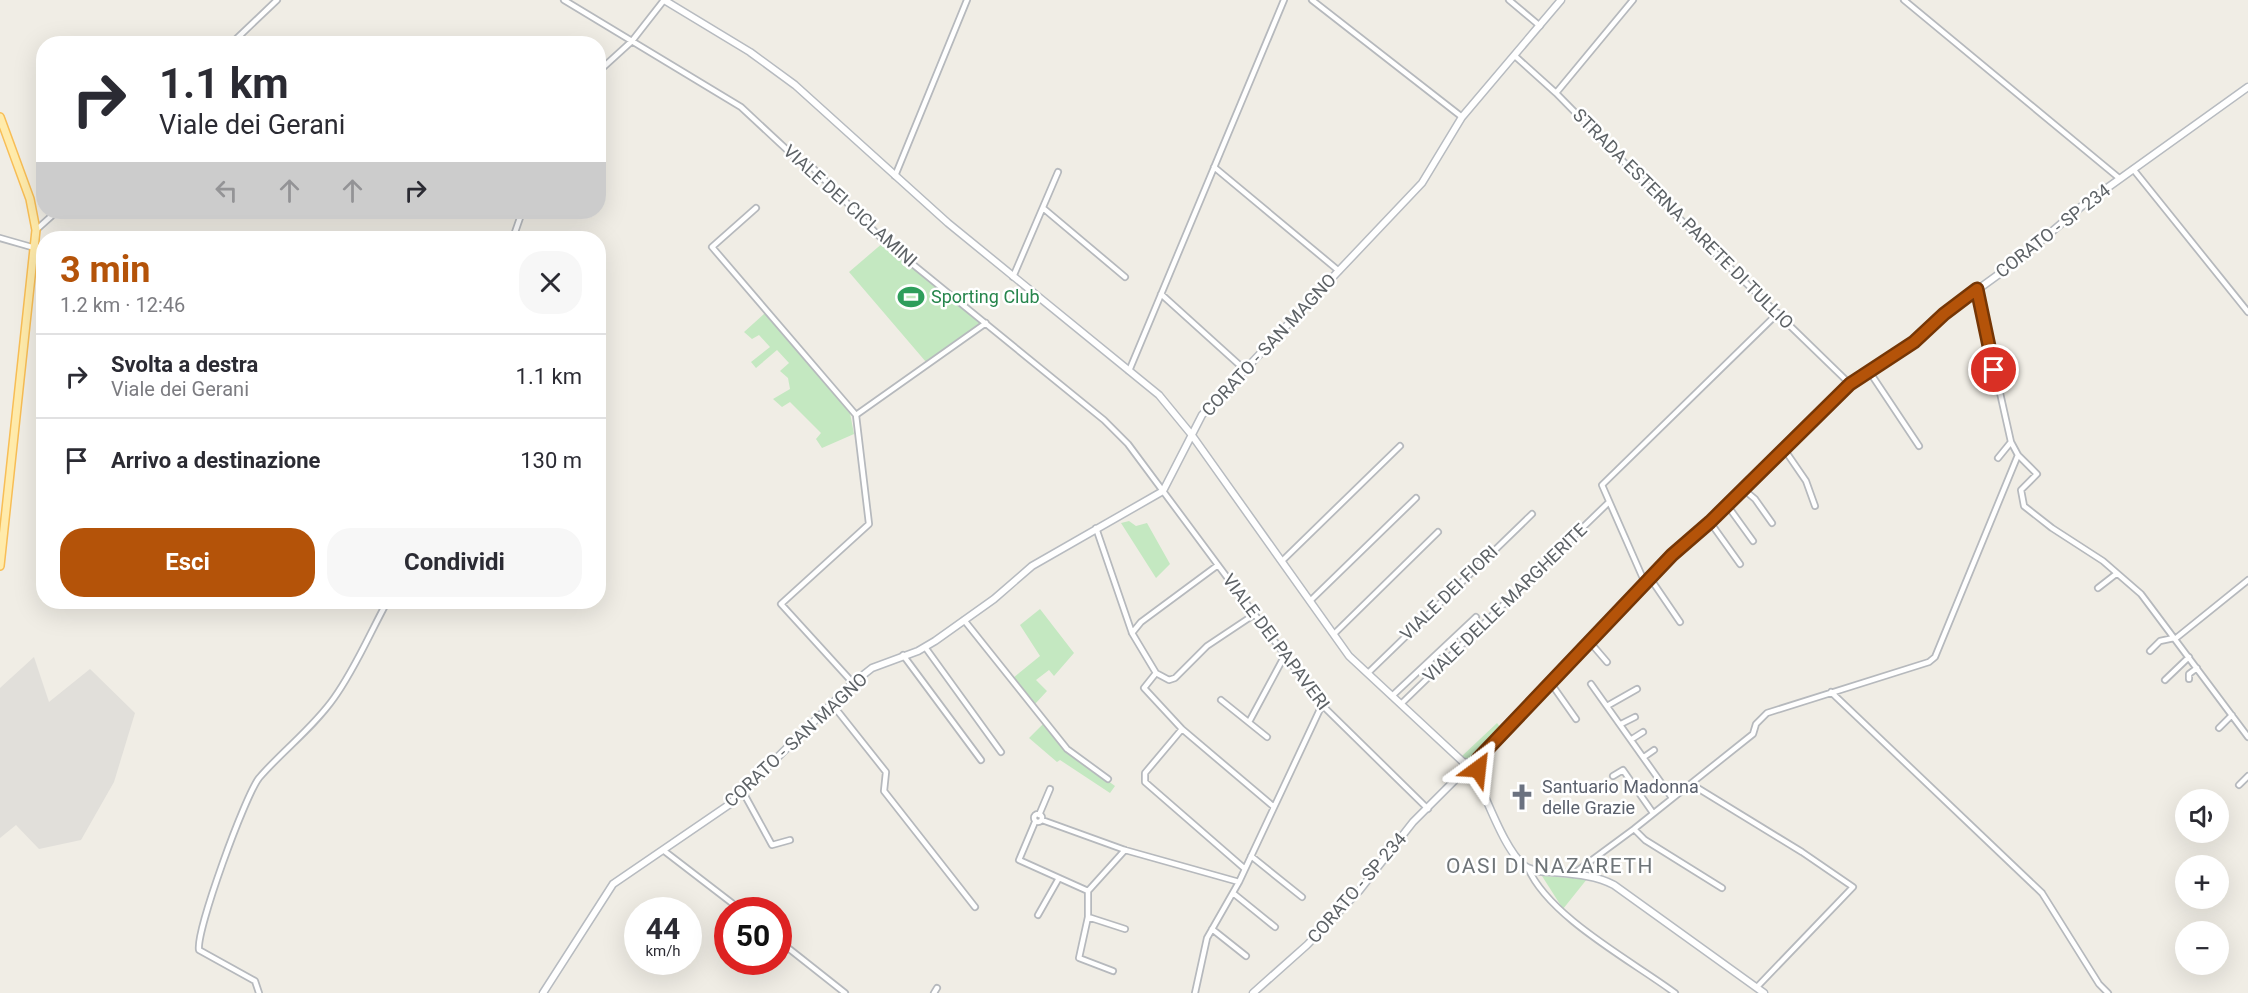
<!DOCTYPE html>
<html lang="it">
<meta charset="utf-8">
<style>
:root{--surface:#fff;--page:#f7f7f7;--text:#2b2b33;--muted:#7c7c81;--line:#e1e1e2;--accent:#b45309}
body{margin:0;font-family:Roboto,sans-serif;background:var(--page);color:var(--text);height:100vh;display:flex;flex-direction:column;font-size:22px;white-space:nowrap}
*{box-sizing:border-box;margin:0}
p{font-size:20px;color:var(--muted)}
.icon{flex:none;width:33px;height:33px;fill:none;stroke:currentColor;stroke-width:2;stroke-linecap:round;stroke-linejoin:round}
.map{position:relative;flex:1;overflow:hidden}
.details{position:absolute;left:36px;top:231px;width:570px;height:378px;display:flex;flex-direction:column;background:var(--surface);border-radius:24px;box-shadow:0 6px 24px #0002}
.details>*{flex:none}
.hud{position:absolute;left:36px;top:36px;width:570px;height:183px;border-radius:24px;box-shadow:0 6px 24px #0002;background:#fff;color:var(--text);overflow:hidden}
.buttons{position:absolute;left:2175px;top:789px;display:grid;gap:12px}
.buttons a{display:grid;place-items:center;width:54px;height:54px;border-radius:50%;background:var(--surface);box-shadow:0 6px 24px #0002;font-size:30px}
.speed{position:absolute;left:624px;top:897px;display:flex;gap:12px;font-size:30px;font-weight:700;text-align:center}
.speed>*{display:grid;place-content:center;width:78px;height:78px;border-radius:50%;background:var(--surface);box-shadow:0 6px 24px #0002;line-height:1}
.speed small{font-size:15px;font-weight:400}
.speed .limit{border:9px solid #d22;background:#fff;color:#111}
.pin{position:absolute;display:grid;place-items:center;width:51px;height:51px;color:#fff;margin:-26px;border:3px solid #fff;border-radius:50%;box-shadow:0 2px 6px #0007}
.me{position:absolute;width:66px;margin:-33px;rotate:30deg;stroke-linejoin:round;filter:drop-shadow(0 0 4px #0008)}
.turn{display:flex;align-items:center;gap:21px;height:126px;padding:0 24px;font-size:27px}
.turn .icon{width:78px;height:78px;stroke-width:2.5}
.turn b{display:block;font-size:42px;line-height:51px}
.lanes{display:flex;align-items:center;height:57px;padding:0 24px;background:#0003;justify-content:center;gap:30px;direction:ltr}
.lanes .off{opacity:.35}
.round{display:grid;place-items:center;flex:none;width:63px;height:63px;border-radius:24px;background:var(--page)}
.head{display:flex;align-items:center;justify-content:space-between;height:102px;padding:0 24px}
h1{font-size:36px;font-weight:700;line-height:45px;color:var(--accent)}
.action{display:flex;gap:12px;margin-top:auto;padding:12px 24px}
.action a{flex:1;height:69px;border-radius:24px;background:var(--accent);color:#fff;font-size:24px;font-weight:700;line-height:69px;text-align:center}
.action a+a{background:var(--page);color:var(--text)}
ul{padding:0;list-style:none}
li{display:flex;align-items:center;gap:18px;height:84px;padding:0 24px;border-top:2px solid var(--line)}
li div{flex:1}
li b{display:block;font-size:22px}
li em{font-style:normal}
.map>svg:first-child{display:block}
.industrial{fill:#e1dfda}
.green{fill:#c4e8c1}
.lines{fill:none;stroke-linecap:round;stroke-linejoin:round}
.street-casing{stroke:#b6b9bd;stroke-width:8}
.secondary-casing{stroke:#b7bbc0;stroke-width:9}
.primary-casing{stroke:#f8be56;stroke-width:10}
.street{stroke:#fff;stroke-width:4.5}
.secondary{stroke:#fff;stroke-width:6}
.primary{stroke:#ffebab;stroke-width:7}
.route-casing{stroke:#753606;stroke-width:15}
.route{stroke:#b45309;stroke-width:10}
.labels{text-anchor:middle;stroke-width:5;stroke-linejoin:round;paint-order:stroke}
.street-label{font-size:18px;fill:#5d6266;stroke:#fff}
.leisure-label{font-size:18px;fill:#27864d;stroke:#fff;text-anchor:start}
.worship-label{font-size:18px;fill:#5b616d;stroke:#fff;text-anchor:start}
.quarter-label{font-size:21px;letter-spacing:1.5px;fill:#6e7478;stroke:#fff}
</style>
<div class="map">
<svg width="2248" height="993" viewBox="0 0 2248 993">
<rect width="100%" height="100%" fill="#f0ede5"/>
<!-- industrial -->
<path class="industrial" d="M34 657 49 702 90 669 135 713 114 782 81 840 39 849 16 825 0 838V688Z"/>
<!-- green -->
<path class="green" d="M884 242 982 323 926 362 849 272Z
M765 313 850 413 854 434 822 448 816 439 821 433 790 402 782 407 773 399 790 389 788 378 780 371 789 363 777 350 756 368 751 362 770 347 759 335 752 339 744 332Z
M1129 521 1136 526 1147 523 1170 564 1156 578 1121 523Z
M1040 609 1074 653 1054 676 1049 670 1036 680 1047 691 1035 704 1013 678 1040 656 1020 625Z
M1044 723 1066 750 1115 786 1110 793 1060 760 1057 762 1029 738Z
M1497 723 1501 728 1468 761 1462 756Z
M1542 876 1587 879 1563 909Z"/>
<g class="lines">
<!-- street casing -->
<g class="street-casing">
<path id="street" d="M564 0 741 107 799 161 811 166 883 240 1104 420 1128 444 1322 705 1428 809
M1312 0 1462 117
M1509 0 1540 26
M1904 0 2119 178
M231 44 277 0
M1515 56 1556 93 1678 217 1850 384
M598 72 632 41 664 0
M1556 93 1633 0
M1214 167 1339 271
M2133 169 2248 312
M895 176 967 0
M756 208 712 247 856 415 869 524 781 604 853 683
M1043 208 1125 277
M36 230 56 212
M0 238 35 248
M513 238 522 212
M1013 277 1058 172
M1977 290 2011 442 2018 455 2037 474 2021 490 2024 506 2052 528 2103 561 2141 594 2248 737
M1161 294 1245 370
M1129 371 1284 0
M1869 371 1919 446
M856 415 986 323
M1784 449 1806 481 1815 506
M1998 458 2011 442
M1743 489 1755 499 1772 523
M1727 505 1753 541
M1710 522 1740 564
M1096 528 1132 633 1156 673
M1282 561 1400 446
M1650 578 1680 622
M1645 583 1602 485 1778 313
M2098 588 2116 574
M1310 601 1416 498
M1255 614 1207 646 1175 678 1169 680 1156 673 1144 688 1182 729 1274 807
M964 620 1067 749 1108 779
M1132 633 1141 622 1218 565
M1334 634 1438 532
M2175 639 2248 580
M1589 641 1607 662
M925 647 1001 752
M2150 651 2160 641 2174 638
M903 655 981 760
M1368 673 1532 514
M2189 679V674L2197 668
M2165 680 2189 657
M1550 682 1576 719
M1591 684 1672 798
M1831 692 2042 893 2099 984 2108 993
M1392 696 1476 617
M1221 700 1267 737
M832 704 886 772 884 791 975 907
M1401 704 1609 502
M1607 706 1637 689
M1249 722 1285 655
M1621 724 1635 717
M2219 728 2232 715
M1182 729 1145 773V782L1245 869
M1632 739 1643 732
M1644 757 1654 750
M1613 776 1623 770 1653 813
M1691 784 1802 852 1853 887 1757 987
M2239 785 2248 776
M743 792 772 845 790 840
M1034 818a4 4 0 1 1 8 0a4 4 0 1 1-8 0Z
M1039 815 1050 789
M1042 820 1125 850 1239 882
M1035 822 1019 860 1088 891
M1634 829 1645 840 1722 888
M663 850 741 910
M1251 856 1302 897
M1528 868C1549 917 1632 961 1675 993
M1573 874 1634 829 1753 734 1756 724 1767 713 1929 662 1935 657 2018 455
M1233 893 1275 927
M1038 915 1059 878
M1088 917 1125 929
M1212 929 1246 956
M778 940 845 993
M1113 971 1079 958 1088 917V891L1125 850
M259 993 255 981 199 950C196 930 245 796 259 778 282 751 313 728 334 698 355 669 370 633 387 602
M934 993 937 988
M1195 993 1207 938 1239 882 1322 705"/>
</g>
<!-- secondary casing -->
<g class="secondary-casing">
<path id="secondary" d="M664 0 750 52 795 85 948 223 1159 395 1191 434 1349 656 1463 762 1468 763
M1472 763 1672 555 1710 522 1850 384 1914 342 1944 314 2017 261 2082 206 2248 87
M1464 770a7 7 0 1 1 14 0a7 7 0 1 1-14 0Z
M1477 771 1478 781C1488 802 1508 858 1528 868 1535 871 1544 872 1551 872 1573 874 1595 875 1614 885L1764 993
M543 993 613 884 730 804 853 683 872 668 918 651 935 641 994 599 1032 566 1163 491 1202 415 1422 183 1462 117 1561 0
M1253 993 1307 945 1359 891 1413 822 1464 771"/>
</g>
<!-- primary casing -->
<g class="primary-casing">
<path id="primary" d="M0 117 30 199 36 230 0 566"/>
</g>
<!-- street -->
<use href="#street" class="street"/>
<!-- secondary -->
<use href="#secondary" class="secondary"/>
<!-- primary -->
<use href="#primary" class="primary"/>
</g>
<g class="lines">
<!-- route casing -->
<g class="route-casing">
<path id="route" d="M1478 769V759L1672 555 1710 522 1850 384 1914 342 1944 314 1977 289 1994 370"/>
</g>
<!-- route -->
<use href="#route" class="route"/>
</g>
<!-- icons -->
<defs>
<g id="stadium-bare" transform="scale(2.07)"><path d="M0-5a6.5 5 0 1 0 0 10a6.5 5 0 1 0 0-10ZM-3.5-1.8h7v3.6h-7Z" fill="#2e9e5b" stroke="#fff" stroke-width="2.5" paint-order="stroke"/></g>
<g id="church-bare" transform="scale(2.07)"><path d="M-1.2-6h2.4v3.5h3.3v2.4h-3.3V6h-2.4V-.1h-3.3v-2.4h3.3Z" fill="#6b7280" stroke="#fff" stroke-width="2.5" paint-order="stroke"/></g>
</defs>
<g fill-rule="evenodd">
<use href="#stadium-bare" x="911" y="297"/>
<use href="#church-bare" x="1522" y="797"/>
</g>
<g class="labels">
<!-- street labels -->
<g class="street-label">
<text transform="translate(850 206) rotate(42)" y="6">VIALE DEI CICLAMINI</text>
<text transform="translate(1683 219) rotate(45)" y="6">STRADA ESTERNA PARETE DI TULLIO</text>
<text transform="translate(2053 231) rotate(-38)" y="6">CORATO - SP 234</text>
<text transform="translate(1269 345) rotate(-47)" y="6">CORATO - SAN MAGNO</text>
<text transform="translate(1449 593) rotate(-44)" y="6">VIALE DEI FIORI</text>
<text transform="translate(1505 603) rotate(-44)" y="6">VIALE DELLE MARGHERITE</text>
<text transform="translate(1276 642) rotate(53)" y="6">VIALE DEI PAPAVERI</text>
<text transform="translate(796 740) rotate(-43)" y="6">CORATO - SAN MAGNO</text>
<text transform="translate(1357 888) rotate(-49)" y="6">CORATO - SP 234</text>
</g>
<!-- leisure labels -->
<g class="leisure-label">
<text x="931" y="303">Sporting Club</text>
</g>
<!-- worship labels -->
<g class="worship-label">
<text x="1542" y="793">Santuario Madonna<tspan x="1542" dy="21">delle Grazie</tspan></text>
</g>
<!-- quarter labels -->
<g class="quarter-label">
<text x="1550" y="873">OASI DI NAZARETH</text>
</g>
</g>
</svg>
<div class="buttons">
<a><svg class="icon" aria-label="sound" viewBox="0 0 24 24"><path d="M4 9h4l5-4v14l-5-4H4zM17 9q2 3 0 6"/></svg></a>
<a>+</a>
<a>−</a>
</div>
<div class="speed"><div>44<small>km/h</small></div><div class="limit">50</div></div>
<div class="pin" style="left:1994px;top:370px;background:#d93025"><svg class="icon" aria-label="arrive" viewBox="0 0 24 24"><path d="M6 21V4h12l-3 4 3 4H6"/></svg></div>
<svg class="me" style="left:1478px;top:769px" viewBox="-20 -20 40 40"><path d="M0-17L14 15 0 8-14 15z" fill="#b45309" stroke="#fff" stroke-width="4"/></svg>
<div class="hud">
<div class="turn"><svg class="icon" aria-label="right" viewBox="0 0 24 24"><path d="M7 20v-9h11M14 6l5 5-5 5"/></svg><div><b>1.1 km</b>Viale dei Gerani</div></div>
<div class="lanes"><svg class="icon off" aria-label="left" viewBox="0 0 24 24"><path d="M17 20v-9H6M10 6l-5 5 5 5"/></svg><svg class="icon off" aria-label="ahead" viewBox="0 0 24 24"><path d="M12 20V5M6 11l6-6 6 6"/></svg><svg class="icon off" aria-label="ahead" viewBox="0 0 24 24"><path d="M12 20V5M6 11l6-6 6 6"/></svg><svg class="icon" aria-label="right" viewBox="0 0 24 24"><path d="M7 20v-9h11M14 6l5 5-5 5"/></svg></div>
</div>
<section class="details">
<div class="head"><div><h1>3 min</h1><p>1.2 km · 12:46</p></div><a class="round"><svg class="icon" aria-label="close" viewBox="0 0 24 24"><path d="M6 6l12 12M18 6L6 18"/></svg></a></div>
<ul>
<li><svg class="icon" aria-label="right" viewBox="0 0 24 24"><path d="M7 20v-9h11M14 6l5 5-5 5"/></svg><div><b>Svolta a destra</b><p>Viale dei Gerani</p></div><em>1.1 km</em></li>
<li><svg class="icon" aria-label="arrive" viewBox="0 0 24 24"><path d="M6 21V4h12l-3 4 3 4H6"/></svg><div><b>Arrivo a destinazione</b></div><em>130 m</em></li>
</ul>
<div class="action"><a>Esci</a><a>Condividi</a></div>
</section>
</div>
